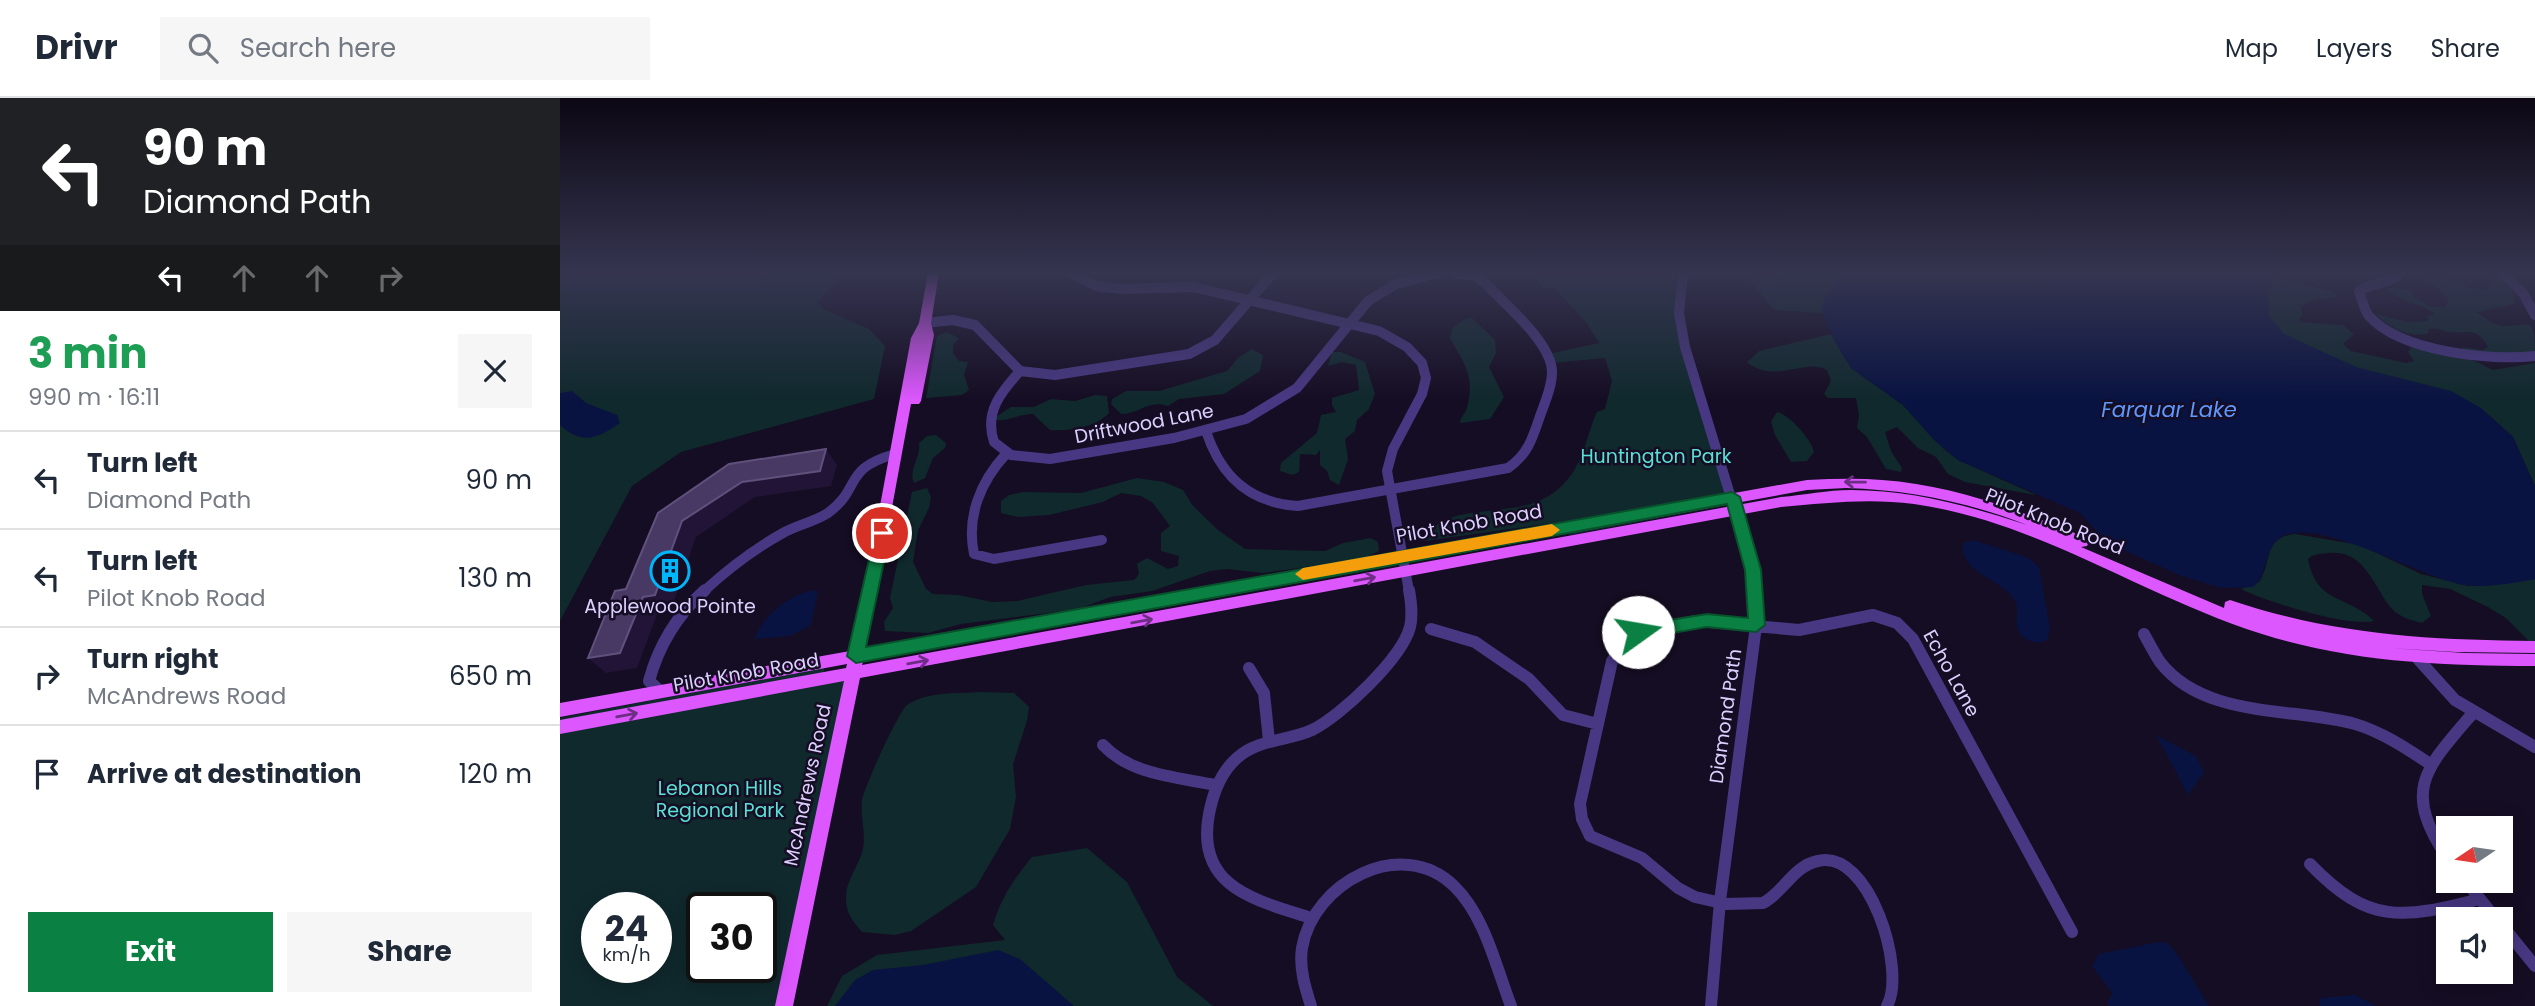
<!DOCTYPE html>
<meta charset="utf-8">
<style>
:root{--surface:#fff;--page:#f6f6f7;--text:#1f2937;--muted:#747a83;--line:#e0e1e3;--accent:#0b8043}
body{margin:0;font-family:Poppins,sans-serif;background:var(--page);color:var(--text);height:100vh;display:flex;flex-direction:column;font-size:26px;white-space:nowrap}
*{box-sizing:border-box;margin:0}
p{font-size:23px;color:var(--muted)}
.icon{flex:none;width:38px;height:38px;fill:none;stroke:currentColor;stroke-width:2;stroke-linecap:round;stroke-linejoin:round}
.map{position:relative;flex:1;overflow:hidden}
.panel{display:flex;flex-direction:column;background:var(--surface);width:560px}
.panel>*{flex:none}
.top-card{background:#202124;color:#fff;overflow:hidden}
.needle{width:46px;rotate:257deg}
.controls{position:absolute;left:1876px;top:718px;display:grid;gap:14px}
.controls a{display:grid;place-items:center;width:77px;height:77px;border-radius:0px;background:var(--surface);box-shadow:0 4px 18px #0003;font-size:35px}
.speed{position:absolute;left:21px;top:794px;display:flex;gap:14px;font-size:35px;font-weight:700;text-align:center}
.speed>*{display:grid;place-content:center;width:91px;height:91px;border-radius:50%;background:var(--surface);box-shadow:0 4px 18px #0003;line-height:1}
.speed small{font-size:18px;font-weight:400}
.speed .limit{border:4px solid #111;border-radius:10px;background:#fff;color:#111}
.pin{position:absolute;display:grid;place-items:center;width:60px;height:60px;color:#fff;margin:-30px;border:4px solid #fff;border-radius:50%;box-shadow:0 2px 7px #0007}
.me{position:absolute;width:77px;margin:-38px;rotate:77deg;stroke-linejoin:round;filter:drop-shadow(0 0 5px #0008)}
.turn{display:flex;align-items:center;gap:24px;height:147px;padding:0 28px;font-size:32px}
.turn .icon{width:91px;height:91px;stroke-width:2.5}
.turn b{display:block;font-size:49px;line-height:60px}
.lanes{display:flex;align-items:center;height:66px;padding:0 28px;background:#0003;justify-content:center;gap:35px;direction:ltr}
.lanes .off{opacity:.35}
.round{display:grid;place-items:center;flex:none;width:74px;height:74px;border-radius:0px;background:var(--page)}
.overview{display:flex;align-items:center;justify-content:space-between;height:119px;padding:0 28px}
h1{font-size:42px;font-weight:700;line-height:52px;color:#1e9e55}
.action{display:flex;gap:14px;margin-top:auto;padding:14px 28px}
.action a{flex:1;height:80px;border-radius:0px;background:var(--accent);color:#fff;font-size:28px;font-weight:700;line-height:80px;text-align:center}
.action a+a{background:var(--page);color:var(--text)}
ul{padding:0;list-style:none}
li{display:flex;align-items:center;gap:21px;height:98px;padding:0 28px;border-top:2px solid var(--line)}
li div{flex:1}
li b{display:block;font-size:26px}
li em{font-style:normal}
header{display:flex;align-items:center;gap:42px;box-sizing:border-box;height:98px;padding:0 35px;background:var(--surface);border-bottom:2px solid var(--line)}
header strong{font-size:33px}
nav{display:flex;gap:38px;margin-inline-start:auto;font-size:24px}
.search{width:490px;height:63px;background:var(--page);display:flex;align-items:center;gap:18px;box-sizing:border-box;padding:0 24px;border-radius:0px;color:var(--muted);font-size:26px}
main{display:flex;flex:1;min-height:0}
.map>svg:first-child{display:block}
.green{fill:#10292d;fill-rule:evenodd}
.water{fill:#091341}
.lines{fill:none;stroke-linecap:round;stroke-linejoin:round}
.minor-far1{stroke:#483883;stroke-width:10}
.minor{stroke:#483883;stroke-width:12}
.major{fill:#dd57ff;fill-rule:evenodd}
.shaded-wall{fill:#211437}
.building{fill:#483864;stroke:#5f507c;stroke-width:2}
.oneway{stroke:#6f2e86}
.route{fill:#0b8043;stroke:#07532c;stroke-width:2}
.slow{fill:#f59e0b}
.labels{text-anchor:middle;stroke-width:5;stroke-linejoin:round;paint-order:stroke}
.street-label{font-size:19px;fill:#ddd0ff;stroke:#150d23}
.park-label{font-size:19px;fill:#5ae1d6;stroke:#150d23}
.poi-label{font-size:19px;fill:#ddd0ff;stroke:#150d23}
.water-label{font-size:21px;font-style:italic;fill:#5e98ff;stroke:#150d23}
</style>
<header>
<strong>Drivr</strong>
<div class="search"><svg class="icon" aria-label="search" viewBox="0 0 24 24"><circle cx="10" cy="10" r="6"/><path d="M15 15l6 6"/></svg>Search here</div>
<nav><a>Map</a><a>Layers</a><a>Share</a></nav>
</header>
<main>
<section class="panel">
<div class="top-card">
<div class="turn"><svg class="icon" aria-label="left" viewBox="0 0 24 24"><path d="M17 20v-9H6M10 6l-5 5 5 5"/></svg><div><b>90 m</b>Diamond Path</div></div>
<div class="lanes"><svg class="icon" aria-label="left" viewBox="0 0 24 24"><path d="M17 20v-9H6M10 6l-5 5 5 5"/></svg><svg class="icon off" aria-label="ahead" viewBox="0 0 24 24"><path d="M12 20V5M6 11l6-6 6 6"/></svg><svg class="icon off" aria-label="ahead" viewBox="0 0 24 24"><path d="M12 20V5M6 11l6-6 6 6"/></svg><svg class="icon off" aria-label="right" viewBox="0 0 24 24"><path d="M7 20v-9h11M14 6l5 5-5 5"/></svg></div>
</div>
<div class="overview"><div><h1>3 min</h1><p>990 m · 16:11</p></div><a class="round"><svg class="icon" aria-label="close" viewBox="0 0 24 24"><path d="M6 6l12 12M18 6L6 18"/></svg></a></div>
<ul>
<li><svg class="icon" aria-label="left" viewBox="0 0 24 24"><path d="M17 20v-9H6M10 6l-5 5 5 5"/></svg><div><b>Turn left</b><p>Diamond Path</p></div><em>90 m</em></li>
<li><svg class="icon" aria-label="left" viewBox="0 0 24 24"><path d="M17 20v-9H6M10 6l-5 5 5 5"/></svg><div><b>Turn left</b><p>Pilot Knob Road</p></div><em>130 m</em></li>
<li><svg class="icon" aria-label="right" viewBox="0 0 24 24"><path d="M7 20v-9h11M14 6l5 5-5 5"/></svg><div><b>Turn right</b><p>McAndrews Road</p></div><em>650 m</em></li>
<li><svg class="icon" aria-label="arrive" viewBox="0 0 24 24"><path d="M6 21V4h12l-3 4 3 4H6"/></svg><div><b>Arrive at destination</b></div><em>120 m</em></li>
</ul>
<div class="action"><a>Exit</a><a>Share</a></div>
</section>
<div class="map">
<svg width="1975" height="908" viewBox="0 0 1975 908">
<rect width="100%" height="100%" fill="#150d23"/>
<!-- green -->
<path class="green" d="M0 175H289L282 176 258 204 263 211 309 231 325 248 314 301 121 354 72 388 0 523Z
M973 175H1124L1121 220 1174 406 1010 437 1014 422 865 443V437C904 393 978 436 1016 369 1025 353 1029 331 1037 314L1045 311 1052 283 1045 260 991 265 988 256 1039 245 1026 224 995 191 983 190Z
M1180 175H1284L1261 211 1262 215 1214 212 1194 187Z
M1709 175H1739L1718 181C1733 182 1762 191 1777 196L1776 200C1763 200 1752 200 1741 209L1743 218 1739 220 1740 224 1783 227 1794 236 1783 246 1791 253 1846 265 1854 263 1848 254 1854 246 1917 264 1933 272 1975 265V388L1953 339 1930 318 1796 276 1711 232 1703 201 1712 182Z
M1845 175H1883L1887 181 1910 190 1923 192 1932 187 1933 184 1921 175 1938 177 1953 194 1955 206 1917 214C1924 219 1933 227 1942 228 1969 228 1975 217 1975 253 1952 257 1920 261 1900 249L1923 252 1928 249C1916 228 1908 236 1890 234 1882 233 1878 229 1869 231L1868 235C1851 241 1828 229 1816 216L1848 224 1868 223 1867 218 1875 216C1862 204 1836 205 1828 190L1852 192 1853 199 1872 209H1885L1889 201 1877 189Z
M912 220 935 242 936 255 929 269 944 299 930 321 900 325C901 318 905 316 907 310 915 277 905 267 890 240L892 230 905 221Z
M386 234 399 240 393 247V255L399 263 408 264 404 277 409 292 402 297 366 300 377 238Z
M1271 236 1291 270 1343 307 1384 351 1398 362 1476 397 1405 384 1388 376 1376 359 1358 350 1337 329 1325 334 1331 353 1342 370 1341 374 1326 371 1307 339 1297 330 1299 317 1296 300H1268L1264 296 1271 283 1267 272C1246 259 1215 287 1187 264L1199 253Z
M692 251 703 257 700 273 664 296 619 301 608 308C589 301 579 316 561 316L551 306 552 301 566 293H599L667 273 679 259Z
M772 254H781L805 264 815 296 809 311 797 322 795 333 785 341 788 361 779 387 770 382 767 373 760 367V352L756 357 740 356 739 374 733 377 720 373 721 365 757 335 761 317 776 314 772 307V300L799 292 796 267 782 264 768 268Z
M535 297 547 298 549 315C535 330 509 333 490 332L473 316C458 316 447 324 436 322V319L451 309H474L491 301 515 303Z
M1217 314C1229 316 1252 342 1254 354L1247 363 1231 364 1215 337 1211 323Z
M376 337 386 345 385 350 373 360 365 380 354 385C348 371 361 360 359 345L367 338Z
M577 380 604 384 623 392 633 408 658 432 685 451 765 453 783 445 811 440 818 444 819 453 802 461 703 475 667 471 650 473 592 493 550 499 519 511 401 526 368 535 325 533 324 524 333 510 330 500 352 394 367 390 371 399 369 410 358 432 353 464 366 491 373 496 398 497 432 504 457 503 526 487 574 482 579 476 577 466 587 460 608 471 618 468 619 458 601 453V435L610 428 593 405 581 398 561 395 543 404 489 417 458 419 441 415V403L449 397 463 394 521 395Z
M1735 436 1800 447 1861 476 1908 488 1975 481V549L1946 520 1928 509 1890 491 1862 487V496L1871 518 1862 525C1851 522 1841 520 1832 511 1814 490 1805 451 1769 455 1761 456 1754 455 1748 461 1757 507 1787 496 1814 523 1787 529 1707 504 1681 491L1699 484C1713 463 1702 440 1735 436Z
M264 569V577L297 572 231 908H0V620ZM37 810H96V870H37ZM142 810H201V870H142Z
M421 594 454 595 469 609 467 623 453 666 456 699 450 731 416 789 351 833 335 837 302 834C293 824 286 815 286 801 285 783 299 768 303 751 306 734 300 719 302 703 303 691 339 613 347 607 368 593 397 596 421 594Z
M527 750 567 784 617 879 653 908H267L282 878 317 857 445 842 433 827C441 800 454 781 472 759Z"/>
<!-- water -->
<path class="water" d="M1284 175H1713L1708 197 1709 218 1724 236 1796 269 1891 293 1921 310 1953 339 1975 388V481C1954 485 1927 490 1905 487 1863 481 1757 417 1721 439 1703 450 1709 476 1693 489L1661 490 1619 477 1546 444 1520 415 1398 362 1373 341 1343 307 1291 270 1275 244 1261 212 1266 197Z
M12 293 26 305 57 317 60 325C37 341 22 347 0 327V295Z
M1413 442 1467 459 1479 469 1490 530 1487 542C1480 546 1469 545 1462 538 1451 527 1462 514 1454 502 1440 480 1407 478 1402 451L1404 445Z
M258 493 251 527 230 538 195 541C199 520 236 490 258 493Z
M1596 637 1636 658 1644 674 1628 697Z
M1598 844 1607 845 1615 853 1649 908H1549L1547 904 1553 896 1532 868 1539 856Z
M438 852 460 861 514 908H275L295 882 313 872 363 867Z
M1795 897 1816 908H1759L1761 900Z"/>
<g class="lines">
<!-- minor-far1 -->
<path class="minor-far1" d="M511 175 536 188 561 191 633 189 819 233 847 249 862 265 866 280 862 296 833 351 827 373 849 493
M1123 175 1119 215 1125 249 1193 472 1194 493
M1840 175C1831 186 1811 184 1799 193 1802 201 1804 212 1809 218 1841 254 1931 263 1975 258
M1942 175 1963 195 1975 217
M365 225 393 222 415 227 460 273 495 277 629 256 655 242 713 175
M460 273C441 294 424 314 434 344L451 357 490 361 614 340 686 321 737 290 808 203 836 186 878 175
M646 333C661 379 690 405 738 408L948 370C967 357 972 342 979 321 984 306 992 290 992 274 992 245 945 206 925 185L915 178 896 175
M446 356C421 383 406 418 414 456L434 461 542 442
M144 493C168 471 194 451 223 435 237 427 254 424 268 415 302 390 282 371 335 356"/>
<!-- minor -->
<path class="minor" d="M871 531 915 544 969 581 1003 617 1038 626
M1584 536C1589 545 1594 555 1600 564 1644 621 1733 609 1795 626 1822 634 1846 650 1870 666
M1858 561 1895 602 1975 649
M689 570 704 595 709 643
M100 593 89 583C99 546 117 517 145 492
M543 647C571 677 617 679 655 687
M1888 761C1842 692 1864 672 1913 615
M1750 766C1809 827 1842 821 1920 801
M1905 782 1936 821
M751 820C696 802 635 790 649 716 653 695 661 674 677 660 698 641 728 643 752 632 781 618 842 560 850 529 853 517 851 503 849 492
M1941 826 1975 868
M751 908C745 889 739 870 742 850 753 785 841 737 894 788 925 818 936 869 951 908
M1151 908 1160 803 1196 528 1194 492
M1327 908C1347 872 1309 750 1258 763 1233 768 1224 794 1203 805L1166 806 1135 799 1118 790 1082 760 1030 738 1022 721 1020 706 1052 563 1068 539 1078 534 1137 523 1239 532 1313 517 1337 525 1353 541 1512 834"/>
<!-- major -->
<path class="major" d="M368 175H379L371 225 374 237 361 303 359 306H351L306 551 1247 382C1272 381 1297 380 1322 382 1394 387 1461 413 1527 440L1529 444 1527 448 1521 449 1664 510 1665 504 1670 502C1774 537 1867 542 1975 543V555L1896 554 1828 550 1905 555 1975 556V568C1882 568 1790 564 1702 536 1584 499 1477 423 1354 406 1309 400 1265 405 1221 409L300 580 233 908H215L284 583 0 636V622L286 570 287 566 0 619V605L290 553 315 435 351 240 359 225ZM1286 390C1349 392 1408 404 1467 427 1409 408 1352 392 1291 392 1268 392 1244 397 1221 399L302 567 303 564 1247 392Z"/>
</g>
<!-- shaded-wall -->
<path class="shaded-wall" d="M266 351 277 367 271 388 195 399 136 439 111 512 98 514 77 570 46 575 28 560 83 499 122 423 182 384Z"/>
<!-- building -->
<path class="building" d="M266 351 260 373 182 384 122 423 95 497 83 499 60 555 28 560 55 493 66 491 98 415 169 366Z"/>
<!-- one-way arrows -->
<defs><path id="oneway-shaft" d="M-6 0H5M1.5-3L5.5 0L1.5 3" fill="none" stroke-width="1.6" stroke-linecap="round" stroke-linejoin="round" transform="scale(1.75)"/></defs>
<g class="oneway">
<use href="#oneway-shaft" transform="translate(1295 384) rotate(-179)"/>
<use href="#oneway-shaft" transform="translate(805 481) rotate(-10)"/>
<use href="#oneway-shaft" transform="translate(582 523) rotate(-10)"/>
<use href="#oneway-shaft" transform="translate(358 564) rotate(-10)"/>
<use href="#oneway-shaft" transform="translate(67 617) rotate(-10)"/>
</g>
<!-- sky -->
<linearGradient id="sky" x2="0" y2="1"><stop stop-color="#0c0713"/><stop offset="0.58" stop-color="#353550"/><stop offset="1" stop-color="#353550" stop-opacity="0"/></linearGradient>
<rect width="1975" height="302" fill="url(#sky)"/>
<!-- route -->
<path class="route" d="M1172 394 1180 399 1201 472 1205 527 1196 534 1147 529 1078 541 1070 534 1078 527 1147 516 1188 520 1185 472 1167 406 296 565 287 558 315 435 322 429 330 435 306 549Z"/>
<!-- slow -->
<path class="slow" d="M992 426 1000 432 992 438 743 482 735 476 743 470Z"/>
<!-- icons -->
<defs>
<g id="building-ring" transform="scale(2.0125)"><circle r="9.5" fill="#150d23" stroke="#00b6fb" stroke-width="1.5"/><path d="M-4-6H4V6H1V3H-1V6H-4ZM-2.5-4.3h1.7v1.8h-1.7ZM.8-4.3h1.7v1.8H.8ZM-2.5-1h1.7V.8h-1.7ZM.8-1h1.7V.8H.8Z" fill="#00b6fb"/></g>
</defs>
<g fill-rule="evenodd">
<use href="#building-ring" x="110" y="473"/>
</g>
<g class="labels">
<!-- street labels -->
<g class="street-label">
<text transform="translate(584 325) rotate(-11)" y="7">Driftwood Lane</text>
<text transform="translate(1495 423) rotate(22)" y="7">Pilot Knob Road</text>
<text transform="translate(909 425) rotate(-10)" y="7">Pilot Knob Road</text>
<text transform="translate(186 574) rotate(-10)" y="7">Pilot Knob Road</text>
<text transform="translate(1392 575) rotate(61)" y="7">Echo Lane</text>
<text transform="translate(1165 618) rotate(-82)" y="7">Diamond Path</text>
<text transform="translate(247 687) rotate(-78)" y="7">McAndrews Road</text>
</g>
<!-- park labels -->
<g class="park-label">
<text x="1096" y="365">Huntington Park</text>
<text x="160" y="697">Lebanon Hills<tspan x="160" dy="22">Regional Park</tspan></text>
</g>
<!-- poi labels -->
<g class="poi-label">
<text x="110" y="515">Applewood Pointe</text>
</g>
<!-- water labels -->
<g class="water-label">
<text x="1609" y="319">Farquar Lake</text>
</g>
</g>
</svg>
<div class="controls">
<a><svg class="needle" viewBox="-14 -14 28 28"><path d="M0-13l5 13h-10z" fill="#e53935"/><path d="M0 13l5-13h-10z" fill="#747a83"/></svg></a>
<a><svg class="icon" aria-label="sound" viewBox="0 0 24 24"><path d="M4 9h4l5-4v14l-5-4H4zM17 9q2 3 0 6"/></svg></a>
</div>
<div class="speed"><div>24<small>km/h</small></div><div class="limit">30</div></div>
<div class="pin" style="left:322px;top:435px;background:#d93025"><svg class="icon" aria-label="arrive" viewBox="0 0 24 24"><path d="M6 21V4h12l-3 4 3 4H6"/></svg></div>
<svg class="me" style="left:1078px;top:534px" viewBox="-20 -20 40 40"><circle r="19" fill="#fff"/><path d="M0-13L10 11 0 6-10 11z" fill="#0b8043"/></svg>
</div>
</main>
